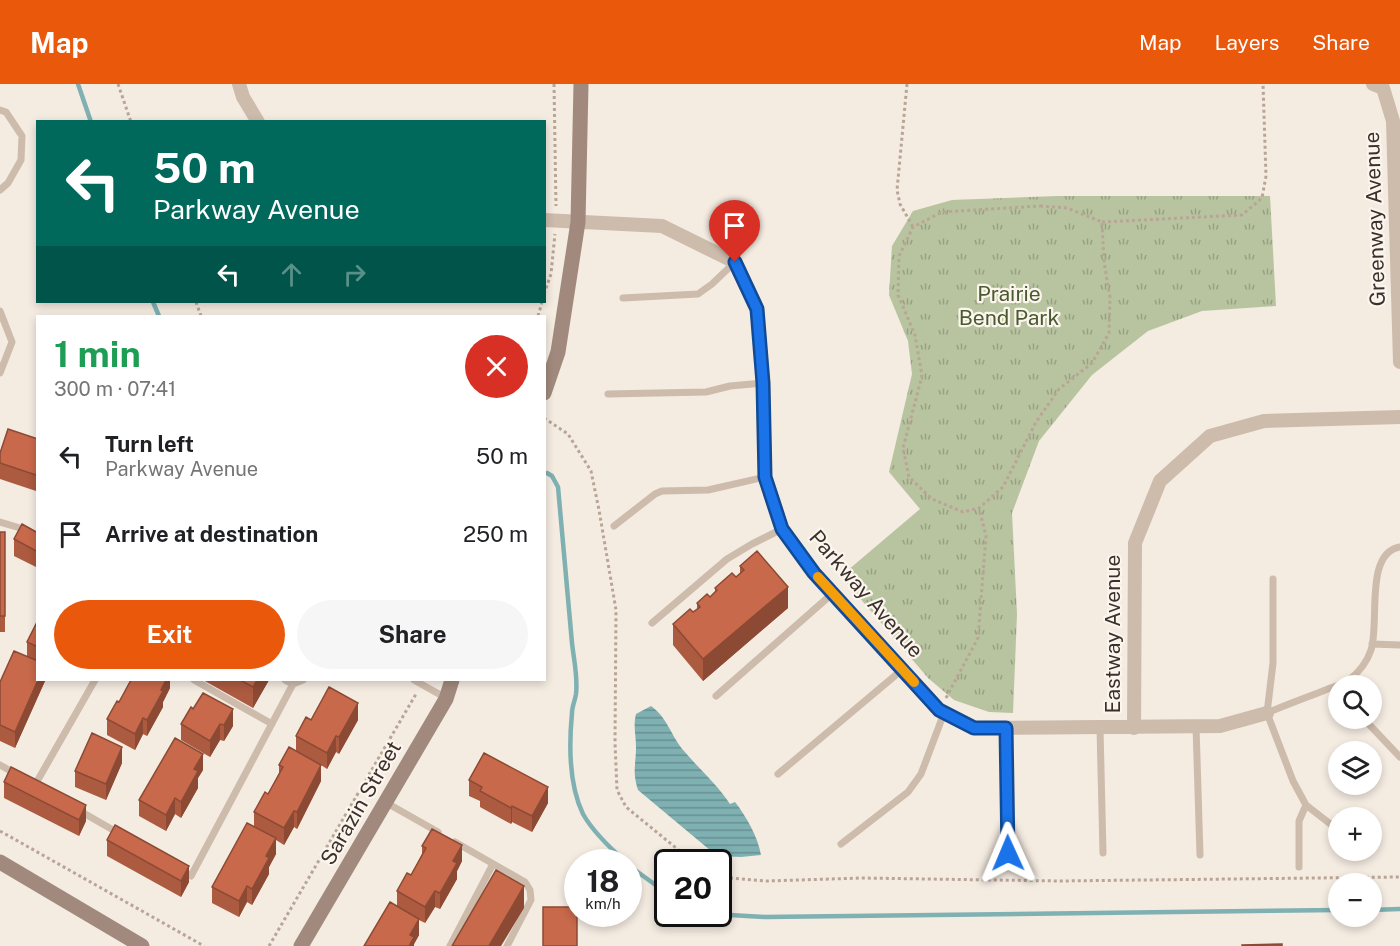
<!DOCTYPE html>
<meta charset="utf-8">
<style>
:root{--surface:#fff;--page:#f6f6f6;--text:#202124;--muted:#757577;--accent:#ea580c}
body{margin:0;font-family:"Public Sans",sans-serif;background:var(--page);color:var(--text);height:100vh;display:flex;flex-direction:column;font-size:22px;white-space:nowrap}
*{box-sizing:border-box;margin:0}
p{font-size:20px;color:var(--muted)}
.icon{flex:none;width:33px;height:33px;fill:none;stroke:currentColor;stroke-width:2;stroke-linecap:round;stroke-linejoin:round}
.map{position:relative;flex:1;overflow:hidden}
.panel{position:absolute;left:36px;top:231px;width:510px;height:366px;display:flex;flex-direction:column;background:var(--surface);border-radius:0px;box-shadow:0 3px 9px #0003}
.panel>*{flex:none}
.banner{position:absolute;left:36px;top:36px;width:510px;height:183px;border-radius:0px;box-shadow:0 3px 9px #0003;background:#00695c;color:#fff;overflow:hidden}
.controls{position:absolute;left:1328px;top:591px;display:grid;gap:12px}
.controls a{display:grid;place-items:center;width:54px;height:54px;border-radius:50%;background:var(--surface);box-shadow:0 3px 9px #0003;font-size:30px}
.speed{position:absolute;left:564px;top:765px;display:flex;gap:12px;font-size:30px;font-weight:700;text-align:center}
.speed>*{display:grid;place-content:center;width:78px;height:78px;border-radius:50%;background:var(--surface);box-shadow:0 3px 9px #0003;line-height:1}
.speed small{font-size:15px;font-weight:400}
.speed .limit{border:3px solid #111;border-radius:9px;background:#fff;color:#111}
.pin{position:absolute;display:grid;place-items:center;width:51px;height:51px;color:#fff;margin:-62px -26px;border-radius:50% 50% 50% 0;rotate:-45deg;box-shadow:0 0 6px #0007}
.pin .icon{rotate:45deg}
.me{position:absolute;width:66px;margin:-33px;rotate:359deg;stroke-linejoin:round;filter:drop-shadow(0 0 4px #0008)}
.turn{display:flex;align-items:center;gap:21px;height:126px;padding:0 18px;font-size:27px}
.turn .icon{width:78px;height:78px;stroke-width:2.5}
.turn b{display:block;font-size:42px;line-height:51px}
.lanes{display:flex;align-items:center;height:57px;padding:0 18px;background:#0003;justify-content:center;gap:30px;direction:ltr}
.lanes .off{opacity:.35}
.round{display:grid;place-items:center;flex:none;width:63px;height:63px;border-radius:32px;background:var(--page)}
.overview{display:flex;align-items:center;justify-content:space-between;height:102px;padding:0 18px}
h1{font-size:36px;font-weight:700;line-height:45px;color:#1e9e55}
.cta{display:flex;gap:12px;margin-top:auto;padding:12px 18px}
.cta a{flex:1;height:69px;border-radius:36px;background:var(--accent);color:#fff;font-size:24px;font-weight:700;line-height:69px;text-align:center}
.cta a+a{background:var(--page);color:var(--text)}
ul{padding:0;list-style:none}
li{display:flex;align-items:center;gap:18px;height:78px;padding:0 18px}
li div{flex:1}
li b{display:block;font-size:22px}
li em{font-style:normal}
header{display:flex;align-items:center;gap:36px;box-sizing:border-box;height:84px;padding:0 30px;background:var(--accent);color:#fff}
header strong{font-size:28px}
nav{display:flex;gap:33px;margin-inline-start:auto;font-size:21px}
.map>svg:first-child{display:block}
.park{fill:url(#park-tufts)}
.water{fill:url(#water-rules)}
.lines{fill:none;stroke-linecap:round;stroke-linejoin:round}
.stream{stroke:#7fb0b2;stroke-width:4.5}
.path{stroke:#b9a596;stroke-width:3;stroke-dasharray:3 3;stroke-linecap:butt}
.lane{stroke:#cdbbac;stroke-width:7}
.street{stroke:#cdbbac;stroke-width:14}
.secondary{stroke:#a18a7d;stroke-width:15}
.wall{fill:#ac5a40}
.shaded-wall{fill:#8c4a34}
.building{fill:#c8694b;stroke:#8c4a34;stroke-width:1.5}
.route-casing{stroke:#114b97;stroke-width:15}
.route{stroke:#1a73e8;stroke-width:10}
.slow{stroke:#f59e0b;stroke-width:10}
.labels{text-anchor:middle;stroke-width:4.5;stroke-linejoin:round;paint-order:stroke}
.street-label{font-size:21px;fill:#3b302b;stroke:#fbf5ee}
.park-label{font-size:21px;fill:#4a5a2e;stroke:#fbf5ee}
</style>
<header>
<strong>Map</strong>
<nav><a>Map</a><a>Layers</a><a>Share</a></nav>
</header>
<div class="map">
<svg width="1400" height="862" viewBox="0 0 1400 862">
<defs>
<pattern id="park-tufts" width="24" height="20" patternUnits="userSpaceOnUse" patternTransform="scale(1.5)"><rect width="24" height="20" fill="#b8c4a0"/><path d="M3 7l-1-3M5 7V3M7 7l1-3M15 17l-1-3M17 17v-4M19 17l1-3" fill="none" stroke="#97a083"/></pattern>
<pattern id="water-rules" width="6" height="5" patternUnits="userSpaceOnUse" patternTransform="scale(1.5)"><rect width="6" height="5" fill="#7fb0b2"/><path d="M0 2.5h6" fill="none" stroke="#699091"/></pattern>
</defs>
<rect width="100%" height="100%" fill="#f4ebe1"/>
<!-- park -->
<path class="park" d="M1058 112H1270L1276 222 1202 227 1148 247 1092 291 1039 357 1012 429 1017 530 1013 629 989 628 954 616 928 594 841 492 920 425 889 388 912 290 908 257 889 211 892 162 913 127 952 116Z"/>
<!-- water -->
<path class="water" d="M651 622C667 633 671 652 684 667 699 685 717 700 730 720L735 718C746 732 758 753 761 771L741 773 717 772 638 706C632 687 636 681 636 663 636 651 633 642 636 630Z"/>
<g class="lines">
<!-- stream -->
<path class="stream" d="M78 0 91 38
M153 218 159 232
M547 389 552 392 558 403 572 559C574 577 578 593 576 610 575 617 572 622 572 629 569 660 569 701 583 730 593 748 610 764 626 778
M628 781 668 810
M1371 826 1400 825
M713 830 765 833 1338 826"/>
<!-- path -->
<path class="path" d="M118 0 131 38
M554 0 556 122
M907 0 897 106 900 120 913 143
M1040 122 1067 124 1102 138 1104 178 1110 213 1109 249 1092 279 1059 305 1036 338 1003 403 979 424 963 428 932 415 909 393 903 364 922 292 915 251 898 211 899 172 913 143 942 128Z
M1102 138 1242 131 1262 114 1266 92 1263 0
M544 210 551 190 555 150
M196 218 201 232
M538 232 542 218
M544 334 568 350 591 387 599 426 616 526 615 659 617 706 626 723 681 768 696 778
M946 614 978 554 986 452 979 424
M0 747 204 862
M718 793 767 797 862 794 1060 797 1400 793
M269 862 416 610"/>
<!-- lane -->
<path class="lane" d="M0 26 6 28 22 52 21 76 8 99 0 106
M623 214 698 210 712 200 735 178
M0 227 12 258 0 289
M608 310 706 308 730 302 763 299
M0 438 27 446 38 452
M614 442 655 410 662 407 708 406 765 393
M1273 495V579L1267 629 1293 697 1306 721 1338 746
M652 539 727 475 752 460 782 445
M1372 560 1400 561
M194 596 272 640
M285 596 293 600 303 596
M414 596 446 614
M716 612 833 509
M1267 629C1286 621 1305 614 1323 607 1331 603 1342 601 1349 596 1358 589 1367 578 1371 566 1380 539 1364 469 1400 463
M1363 634 1400 673
M1196 642 1200 771
M1006 644 1008 769
M1100 644 1103 769
M0 681 16 690
M778 690 903 585
M35 701 95 596
M385 718 438 748
M80 727 120 750
M455 758 525 798 530 806 531 816 507 862
M841 760 908 708 921 690 944 629
M1299 783V737L1306 721
M184 788 191 792 293 600
M450 862 493 780"/>
<!-- street -->
<path class="street" d="M239 0 243 13 258 38
M1373 0 1383 4 1393 37 1400 278
M544 136 662 142 735 178 757 225 763 299 765 393 782 445 814 489 939 626 974 644 1220 642 1267 629
M1134 644 1135 459 1160 397 1210 352 1264 337 1400 333"/>
<!-- secondary -->
<path class="secondary" d="M544 309 558 268 578 138 581 0
M0 778 142 862
M301 862 446 615 452 596"/>
</g>
<!-- wall -->
<path class="wall" d="M38 355 36 407 0 395V369Z
M0 448H5V548H0Z
M38 449V484L14 472V455Z
M740 482 788 524 703 597 673 561V540L693 528 697 525V519L710 513 715 509V504L736 493 740 489Z
M38 536V596H45V597L15 664 0 657V598L27 572V558Z
M170 596V604L163 618V623L147 652 143 650 135 666 107 651V635L119 618Z
M203 596H269L253 624Z
M191 623 233 642 224 657 220 656 210 673 181 656V640Z
M311 636H358L339 670 336 668 327 685 321 681V697L297 745 294 743 284 761 276 756V770L269 783V790L252 821 247 818 239 833 212 819V803L254 742V728L268 710 279 689V681L296 667V652Z
M122 679 106 716 75 703V687Z
M203 686 198 694V704L181 734 175 730 166 747 139 732V716Z
M469 696 548 719 532 748 512 738 511 740 480 723V717L469 712Z
M4 698 86 737 79 752 4 714Z
M107 756 189 798 181 813 107 772Z
M422 762 462 777 457 787V795L440 825 435 823 425 839 419 836V851L414 860V862L397 823V807L411 791 422 770Z"/>
<!-- shaded-wall -->
<path class="shaded-wall" d="M38 387V403L36 407V391Z
M788 503V524L703 597V575Z
M38 596H45V597L15 664V648Z
M166 596H170V604L163 618V623L147 652V636L161 606Z
M257 596H269L253 624V603Z
M358 619V636L339 670V653Z
M233 625V642L224 657V641Z
M143 634V650L135 666V650Z
M220 640V656L210 673V657Z
M336 652V668L327 685V669Z
M122 663V679L106 716V700Z
M203 670V686L198 694V704L181 734V718L194 685Z
M321 681V697L297 745V728Z
M548 703V719L532 748V732Z
M175 714V730L166 747V731Z
M86 721V737L79 752V736Z
M512 722V738L511 740V724Z
M294 727V743L284 761V744Z
M276 754V770L269 783V790L252 821V805L266 772Z
M462 761V777L457 787V795L440 825V809L453 777Z
M189 782V798L181 813V797Z
M247 802V818L239 833V817Z
M524 802V824L501 862H489Z
M435 807V823L425 839V823Z
M419 835V851L414 860V862H409L410 851Z"/>
<!-- building -->
<path class="building" d="M8 345 38 355V387L36 391 0 379V369Z
M22 440 38 449V468L14 455Z
M0 448H5V532H0Z
M757 467 788 503 703 575 673 540 690 525 693 528 700 523 697 519 707 510 710 513 717 506 715 504 732 489 736 493 744 486 740 482Z
M38 536V563L27 558Z
M14 567 38 577V596L15 648 0 641V598Z
M131 596H166L161 606 163 607 147 636 143 634 135 650 107 635 117 617 119 618Z
M240 596H257L253 603Z
M329 603 358 619 339 653 336 652 327 669 296 652 306 633 311 636Z
M203 609 233 625 224 641 220 640 210 657 181 640 191 623 193 625Z
M92 649 122 663 106 700 75 687Z
M175 654 203 670 194 685 198 687 181 718 175 714 166 731 139 716Z
M289 663 321 681 297 728 294 727 284 744 254 728 265 708 268 710 283 683 279 681Z
M484 669 548 703 532 732 512 722 511 724 480 707 482 703 469 696Z
M11 683 86 721 79 736 4 698Z
M247 739 276 754 266 772 269 774 252 805 247 802 239 817 212 803Z
M115 741 189 782 181 797 107 756Z
M432 745 462 761 453 777 457 779 440 809 435 807 425 823 397 807 407 789 411 791 426 764 422 762Z
M496 786 524 802 489 862H452Z
M390 818 419 835 410 851 414 853 409 862H364Z
M543 823H577V862H543Z
M1282 860V862H1242V861Z"/>
<g class="lines">
<!-- route casing -->
<g class="route-casing">
<path id="route" d="M735 178 757 225 763 299 765 393 782 445 814 489 939 626 974 644H1006L1008 769"/>
</g>
<!-- route -->
<use href="#route" class="route"/>
<!-- slow -->
<path class="slow" d="M818 493 914 598"/>
</g>
<g class="labels">
<!-- street labels -->
<g class="street-label">
<text transform="translate(1375 135) rotate(-92)" y="7">Greenway Avenue</text>
<text transform="translate(866 510) rotate(49)" y="7">Parkway Avenue</text>
<text transform="translate(1113 550) rotate(-90)" y="7">Eastway Avenue</text>
<text transform="translate(361 719) rotate(-60)" y="7">Sarazin Street</text>
</g>
<!-- park labels -->
<g class="park-label">
<text x="1009" y="217">Prairie<tspan x="1009" dy="24">Bend Park</tspan></text>
</g>
</g>
</svg>
<div class="controls">
<a><svg class="icon" aria-label="search" viewBox="0 0 24 24"><circle cx="10" cy="10" r="6"/><path d="M15 15l6 6"/></svg></a>
<a><svg class="icon" aria-label="layers" viewBox="0 0 24 24"><path d="M12 4l9 5-9 5-9-5zM3 14l9 5 9-5"/></svg></a>
<a>+</a>
<a>−</a>
</div>
<div class="speed"><div>18<small>km/h</small></div><div class="limit">20</div></div>
<div class="pin" style="left:735px;top:178px;background:#d93025"><svg class="icon" aria-label="arrive" viewBox="0 0 24 24"><path d="M6 21V4h12l-3 4 3 4H6"/></svg></div>
<svg class="me" style="left:1008px;top:769px" viewBox="-20 -20 40 40"><path d="M0-17L14 15 0 8-14 15z" fill="#1a73e8" stroke="#fff" stroke-width="4"/></svg>
<div class="banner">
<div class="turn"><svg class="icon" aria-label="left" viewBox="0 0 24 24"><path d="M17 20v-9H6M10 6l-5 5 5 5"/></svg><div><b>50 m</b>Parkway Avenue</div></div>
<div class="lanes"><svg class="icon" aria-label="left" viewBox="0 0 24 24"><path d="M17 20v-9H6M10 6l-5 5 5 5"/></svg><svg class="icon off" aria-label="ahead" viewBox="0 0 24 24"><path d="M12 20V5M6 11l6-6 6 6"/></svg><svg class="icon off" aria-label="right" viewBox="0 0 24 24"><path d="M7 20v-9h11M14 6l5 5-5 5"/></svg></div>
</div>
<section class="panel">
<div class="overview"><div><h1>1 min</h1><p>300 m · 07:41</p></div><a class="round" style="background:#d93025;color:#fff"><svg class="icon" aria-label="close" viewBox="0 0 24 24"><path d="M6 6l12 12M18 6L6 18"/></svg></a></div>
<ul>
<li><svg class="icon" aria-label="left" viewBox="0 0 24 24"><path d="M17 20v-9H6M10 6l-5 5 5 5"/></svg><div><b>Turn left</b><p>Parkway Avenue</p></div><em>50 m</em></li>
<li><svg class="icon" aria-label="arrive" viewBox="0 0 24 24"><path d="M6 21V4h12l-3 4 3 4H6"/></svg><div><b>Arrive at destination</b></div><em>250 m</em></li>
</ul>
<div class="cta"><a>Exit</a><a>Share</a></div>
</section>
</div>
